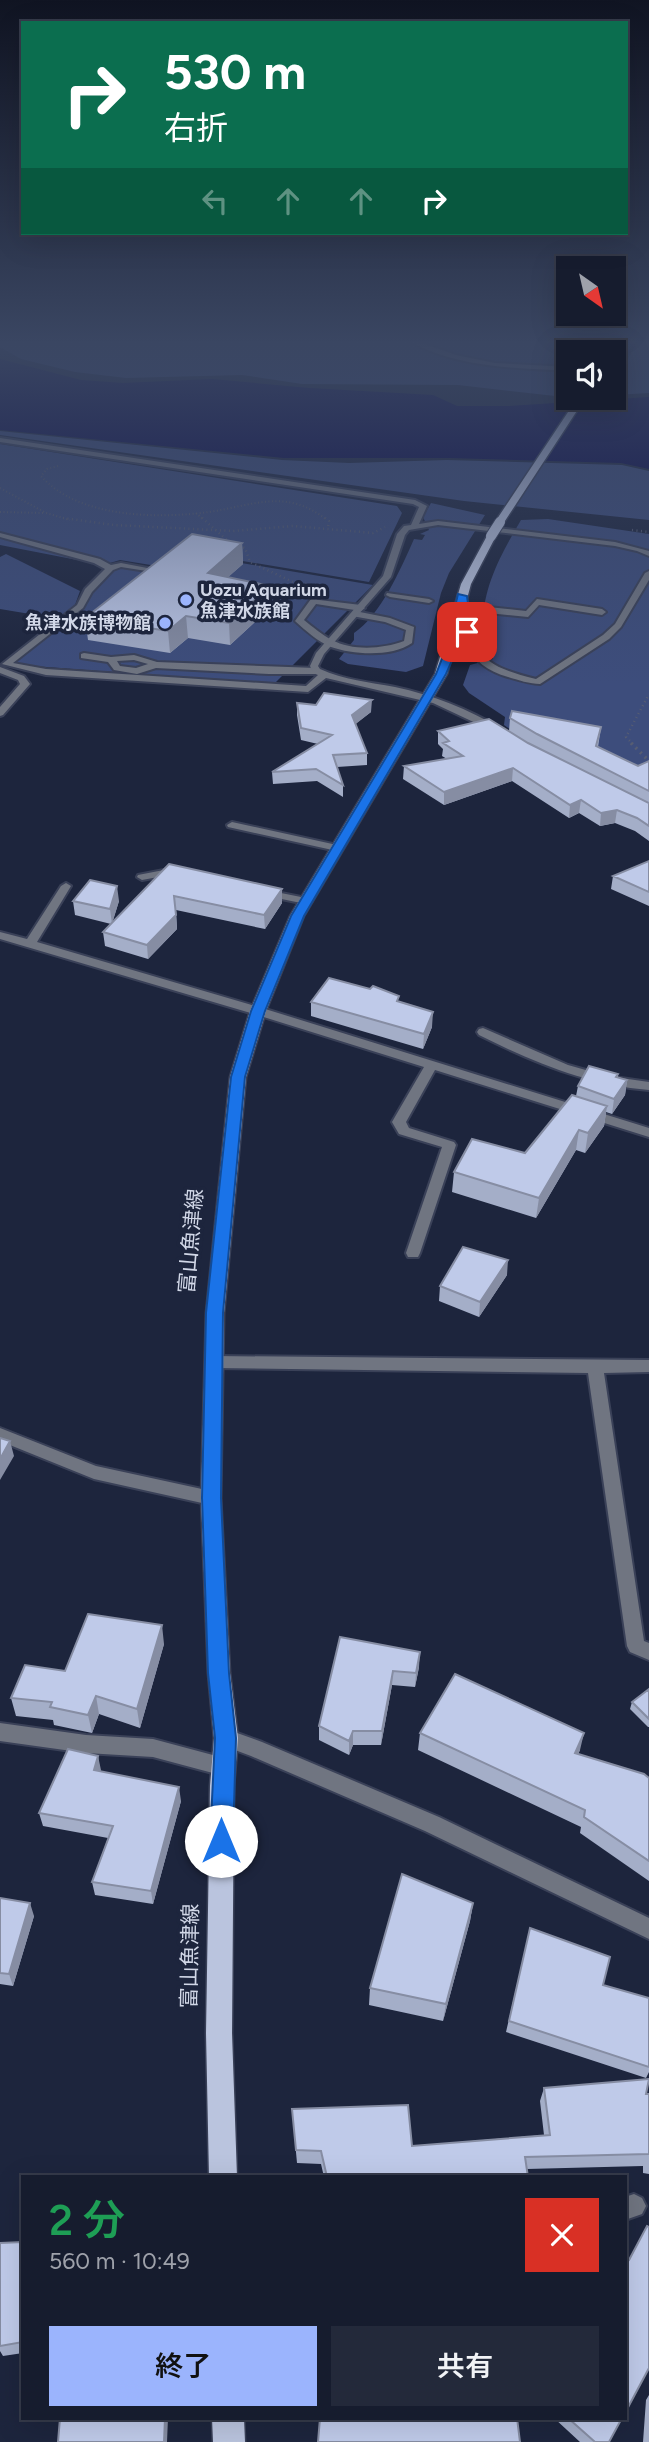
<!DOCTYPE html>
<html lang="ja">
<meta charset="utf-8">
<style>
:root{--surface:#161c2e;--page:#23293a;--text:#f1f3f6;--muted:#9ea1aa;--line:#353a4a;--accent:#9bb4fd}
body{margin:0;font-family:Figtree,"Noto Sans JP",sans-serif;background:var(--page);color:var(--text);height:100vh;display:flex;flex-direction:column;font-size:26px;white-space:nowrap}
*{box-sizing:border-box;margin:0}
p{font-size:23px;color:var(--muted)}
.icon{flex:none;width:38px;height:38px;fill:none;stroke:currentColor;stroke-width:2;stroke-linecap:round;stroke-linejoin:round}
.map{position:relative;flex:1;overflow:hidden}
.side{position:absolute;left:21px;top:2175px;width:606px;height:245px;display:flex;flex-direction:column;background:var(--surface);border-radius:0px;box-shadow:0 7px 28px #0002,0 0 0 2px var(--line)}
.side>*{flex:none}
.top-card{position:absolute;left:21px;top:21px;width:607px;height:214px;border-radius:0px;box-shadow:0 7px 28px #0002,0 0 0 2px var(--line);background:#0b6e4f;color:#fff;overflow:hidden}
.needle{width:46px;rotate:146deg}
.controls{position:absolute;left:556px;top:256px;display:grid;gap:14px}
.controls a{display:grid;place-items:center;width:70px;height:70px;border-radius:0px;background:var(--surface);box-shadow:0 7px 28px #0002,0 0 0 2px var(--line);font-size:35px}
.pin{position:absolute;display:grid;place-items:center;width:60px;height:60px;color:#fff;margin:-30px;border-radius:14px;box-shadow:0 4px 10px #0006}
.me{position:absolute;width:77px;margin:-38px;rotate:0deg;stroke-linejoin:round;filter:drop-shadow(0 0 5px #0008)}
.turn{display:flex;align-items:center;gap:24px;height:147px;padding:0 28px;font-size:32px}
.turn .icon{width:91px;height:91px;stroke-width:2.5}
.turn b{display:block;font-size:49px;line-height:60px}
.lanes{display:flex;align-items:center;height:66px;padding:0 28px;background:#0003;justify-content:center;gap:35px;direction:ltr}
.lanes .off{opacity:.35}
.round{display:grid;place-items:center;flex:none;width:74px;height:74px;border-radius:0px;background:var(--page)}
.overview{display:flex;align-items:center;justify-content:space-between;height:119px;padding:0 28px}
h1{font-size:42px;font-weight:600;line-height:52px;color:#1e9e55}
.primary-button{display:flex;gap:14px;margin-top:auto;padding:14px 28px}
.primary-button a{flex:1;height:80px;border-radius:0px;background:var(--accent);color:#111;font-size:28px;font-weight:600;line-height:80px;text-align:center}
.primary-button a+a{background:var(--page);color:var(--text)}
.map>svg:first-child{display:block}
.green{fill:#3d4d7c}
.water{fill:#050446}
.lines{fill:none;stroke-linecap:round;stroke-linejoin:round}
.service-casing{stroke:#3a4158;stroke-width:4}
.minor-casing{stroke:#3a4158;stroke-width:4}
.tertiary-casing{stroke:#3a4158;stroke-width:4}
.primary-casing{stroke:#3a4158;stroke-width:3}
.path-far2{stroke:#565d73;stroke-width:2;stroke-dasharray:1 2.5;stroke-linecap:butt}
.path-far1{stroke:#565d73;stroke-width:2.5;stroke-dasharray:1 3.5;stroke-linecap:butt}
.path{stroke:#565d73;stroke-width:3.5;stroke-dasharray:2 4.5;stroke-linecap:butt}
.service{fill:#707581;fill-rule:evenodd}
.minor{fill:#707581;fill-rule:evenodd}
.tertiary{fill:#707581;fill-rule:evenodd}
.primary{fill:#bac4de;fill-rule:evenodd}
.primary-bridge-casing{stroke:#3a4158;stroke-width:12;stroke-linecap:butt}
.primary-bridge{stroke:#bac4de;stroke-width:10}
.wall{fill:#a4aec8}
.shaded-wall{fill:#868da3}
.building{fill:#bfcae9;stroke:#868da3;stroke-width:2}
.route{fill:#1a73e8;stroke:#114b97;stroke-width:2}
.poi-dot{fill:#9bb4fd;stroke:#1d253d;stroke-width:2.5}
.labels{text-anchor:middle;stroke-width:7;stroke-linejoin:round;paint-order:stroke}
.far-poi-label{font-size:18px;font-weight:bold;fill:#d1d7e7;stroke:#1d253d;text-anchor:start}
.street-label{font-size:21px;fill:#d1d7e7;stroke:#1d253d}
</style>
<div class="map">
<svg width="649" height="2442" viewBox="0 0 649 2442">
<rect width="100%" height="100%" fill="#1d253d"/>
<!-- green -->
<path class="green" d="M0 342H597L591 352H569V388L555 396 458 385 302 384 242 375 126 378 75 372 21 359 0 347Z
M638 342H649V393L614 395V382Z
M0 431 282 460 349 463 447 460 622 465 649 471V520L464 501 0 435Z
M0 444 397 506 402 513 369 582 183 551 157 566 120 560 103 565 0 545Z
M431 503 485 515 449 573 441 593 423 666 406 672 348 664 339 659 354 640V633C381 615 401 568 414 539L422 540 425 535 420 534 429 530 423 517Z
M548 519 649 534V802L537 748 504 725 505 717 469 693 463 685 470 665 493 659C468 612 497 561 521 520Z
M6 554 80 591 75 605 60 619 0 609V557Z
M194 555 373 585 274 684 6 664 64 622 110 568 159 571Z"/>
<!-- water -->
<path class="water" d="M0 359 81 380 123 383 212 379 309 388 433 395 457 406H509L649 397V469L621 463 450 458H284L0 430Z"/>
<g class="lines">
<!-- service casing -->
<g class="service-casing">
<path id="service" d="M387 593 429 599 433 601 429 603 390 597 386 595Z
M311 599 361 605 365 608 361 611 316 604 304 620C313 627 322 635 332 640 352 651 383 649 404 641L406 630 385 622 352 616V612L355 611 390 618 414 627 412 643C392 657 354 655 331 647 318 642 305 630 295 621Z
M537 599 602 609 606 612 602 615 539 605 528 617 488 613 484 610 488 607 526 611Z
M84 653 111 657 134 655 157 662 316 668 320 671 316 674H269L156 668 137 674 114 670 108 662 81 658V654ZM134 660 148 664 136 668 120 666 117 661Z"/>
</g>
<!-- minor casing -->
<g class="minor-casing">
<path id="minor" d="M411 342H419L456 355 495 363 569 367V371C516 368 458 368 411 342Z
M0 438 415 500 427 506 419 524 438 521 615 542 649 551V556L637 551 615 546 438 525 409 530 405 535 391 577 324 654 318 666 320 669C344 680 369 682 395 687 433 695 468 709 502 729V733L499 734 433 703 326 678 308 692 46 675 2 664 77 605 85 589 105 569 94 563 0 537V533L100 559 111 565 121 563 163 571 156 576H153V572L121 567 113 570 92 592 83 608 13 663 46 669 306 686 318 675 313 673 310 666 316 653 383 576 397 534 404 526 411 525 419 507 413 504 0 442Z
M649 571V580L621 627 609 639 540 684C530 684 518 680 508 677 464 664 464 637 458 596L462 594 466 596C475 654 476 664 536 679L603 635 615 624 645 573Z
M0 667 24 676 30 684 3 715 0 716V707L20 684 18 680 0 673Z
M232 822 337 845 342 848 337 851 228 827 227 825Z
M169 869 183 874 178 877 169 875 142 880 137 877 138 875Z
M66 883 71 886 37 942 262 1008 649 1128V1137L435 1070 406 1122 409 1128 454 1142 456 1145 420 1253 418 1257H408L406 1253 442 1147 399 1134 392 1122 424 1067 254 1014 0 939V932L27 939 61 886Z
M266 890 306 898 312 901 306 904 262 895 260 893Z
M483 1028 568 1065 607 1076 649 1082V1090C588 1085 533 1062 479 1035L477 1032 479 1029Z
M214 1356 649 1360V1372L604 1373 644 1641 649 1643V1660L630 1652 627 1646 588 1373 214 1368 209 1366 206 1362 209 1358Z
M0 1428 96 1466 211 1491 217 1493 219 1498 217 1503 211 1505 94 1479 0 1441Z
M0 1723 86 1735 153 1739 224 1758 231 1761 233 1767 231 1773 224 1776 153 1757 86 1753 0 1741Z
M634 2194 642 2198 646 2206 642 2214 625 2220V2197Z"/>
</g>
<!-- tertiary casing -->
<g class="tertiary-casing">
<path id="tertiary" d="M226 1729 262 1742 439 1817 649 1918V1939L425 1831 251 1756 219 1744 217 1738 219 1732Z"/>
</g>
<!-- primary casing -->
<g class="primary-casing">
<path id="primary" d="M614 342H622L614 354 608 352Z
M578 397H586L503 524H497L495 522Z
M488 534 496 536 471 584 447 674 304 916 266 1011 246 1077 224 1313 221 1498 230 1673 238 1738 234 1786 232 2033 237 2177H209L206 2033 210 1786 214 1738 208 1673 201 1498 206 1313 230 1077 250 1011 290 916 435 674 461 584Z
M212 2418H244L245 2442H213Z"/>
</g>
<!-- path-far2 -->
<path class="path-far2" d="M58 466 47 469 41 476C78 518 157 519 209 512 255 505 286 488 327 520
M0 488 46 513 70 520
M0 512 45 513
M196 513 204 520"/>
<!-- path-far1 -->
<path class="path-far1" d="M63 518 114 525 233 531 293 526 373 533 385 527
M202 518 228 541
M325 518 329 521 328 527
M632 530 649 532
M239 546 245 548 250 562 293 582 313 585
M633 744 626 737 649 694"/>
<!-- path -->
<path class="path" d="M631 743 649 761"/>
<!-- service -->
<use href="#service" class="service"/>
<!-- minor -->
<use href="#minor" class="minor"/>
<!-- tertiary -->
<use href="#tertiary" class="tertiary"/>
<!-- primary -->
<use href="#primary" class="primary"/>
<!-- primary-bridge casing -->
<g class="primary-bridge-casing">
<path id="primary-bridge" d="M491 536 500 522"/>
</g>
<!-- primary-bridge -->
<use href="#primary-bridge" class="primary-bridge"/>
</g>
<!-- wall -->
<path class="wall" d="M242 543 243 564 228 577 270 586V608L230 645 188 638 170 653 88 640 85 618Z
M297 703 371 712 355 724 367 753V765L337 767 343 785V797L317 781 273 784 272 772 318 744 301 740 297 715Z
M510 718 601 727 598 747 638 766 649 761V841L635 831 615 823 600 826 579 813 569 818 512 781 444 805 403 779 404 766 447 759 442 756 443 749 438 744V731H509Z
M649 861V906L611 889 613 876Z
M169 864 282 889V903L265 929 176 910 177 929 148 959 105 946 103 932 111 924 75 915 73 901H119L112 923Z
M311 1002H399L432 1027 423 1049 311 1016Z
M618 1074V1077L627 1080 625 1095 612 1114 606 1112 604 1126 585 1153 576 1150 536 1218 452 1192 454 1172 525 1153 576 1096 578 1086Z
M507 1275 479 1317 439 1301 440 1286Z
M340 1637 419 1667 415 1687 392 1685 381 1745H353L349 1755 319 1740V1726Z
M164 1644 140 1728 99 1714 92 1733 54 1725 53 1720 16 1716 11 1698 65 1671Z
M649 1689V1727H648L630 1709 632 1702Z
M420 1733 580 1750 578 1754 649 1778V1881L580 1833 581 1827 418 1750Z
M98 1756 100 1772 181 1801 153 1904 95 1895 92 1882 108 1838 43 1826 39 1813Z
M0 1898 34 1916 13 1986 0 1984Z
M473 1903 470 1921 443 2021 369 2005 370 1988Z
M530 1928 603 1985 649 1998V2072L646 2078 506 2032Z
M544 2088 649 2094V2174L643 2173V2166L527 2169 528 2177H324L321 2164 297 2163 292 2109 412 2146 544 2135 540 2101Z
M23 2242V2353L3 2356 0 2351V2243Z
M649 2395V2442H643L646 2400Z
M554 2418H622L609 2442H580Z"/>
<!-- shaded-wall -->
<path class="shaded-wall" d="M242 543 243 564 209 594 208 573Z
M270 586V608L230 645 229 623Z
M186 616 188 638 170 653 168 631Z
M372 700 371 712 352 727V715Z
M513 768 512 781 444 805V792Z
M581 800 579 813 569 818 570 805Z
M617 810 615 823 600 826 601 813Z
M117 886 119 901 112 924 110 909Z
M282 889V903L265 929 264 915Z
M176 915 177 929 148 959 147 945Z
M433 1012 432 1027 423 1049 424 1034Z
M627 1080 625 1095 612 1114 614 1099Z
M607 1106 604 1126 585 1153 588 1133Z
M579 1130 576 1150 536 1218 539 1198Z
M508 1260 507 1275 479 1317 480 1302Z
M10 1441 14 1456 0 1480V1459Z
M162 1625 164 1644 140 1728 137 1709Z
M420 1652 419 1667 415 1687 416 1673Z
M393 1671 392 1685 381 1745 382 1731Z
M96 1696 99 1714 92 1733 88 1715Z
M353 1731V1745L349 1755V1741Z
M584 1733 580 1750 571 1770 575 1753Z
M98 1756 101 1770 97 1784 94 1770Z
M179 1787 181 1801 153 1904 151 1891Z
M30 1903 34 1916 13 1986 9 1974Z
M473 1903 470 1921 443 2021 446 2004Z
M165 2418H168L167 2442H164Z"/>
<!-- building -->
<path class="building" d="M192 534 242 543 208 573 270 586 229 623 186 616 168 631 85 618Z
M324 693 372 700 352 715 367 753 333 755 343 785 316 769 272 772 332 735 301 728 297 703 316 705Z
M512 711 601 727 596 746 638 766 649 761V791L537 734 510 718Z
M489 719 528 743 649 803V826L637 818 617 810 601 813 581 800 570 805 513 768 444 792 404 766 463 756 443 743 449 741 438 731Z
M649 861V892L613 876Z
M169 864 282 889 264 915 174 896 176 915 147 945 103 932Z
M90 880 117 886 110 909 73 901Z
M329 978 370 989 373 986 399 996 397 1001 433 1012 424 1034 311 1002Z
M589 1066 618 1074 616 1077 627 1080 614 1099 578 1086Z
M572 1095 607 1106 588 1133 579 1130 539 1198 454 1172 472 1139 525 1153Z
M463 1247 508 1260 480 1302 440 1286Z
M0 1438 10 1441 0 1459Z
M88 1614 162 1625 137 1709 96 1696 88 1715 50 1707 52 1702 11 1698 25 1665 65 1671Z
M340 1637 420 1652 416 1673 393 1671 382 1731H353L349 1741 319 1726Z
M455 1674 584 1733 575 1753 644 1774 649 1778V1861L584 1817 585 1810 420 1733Z
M649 1689V1719L632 1702Z
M68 1749 98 1756 94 1770 179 1787 151 1891 92 1882 113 1826 39 1813Z
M402 1874 473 1903 446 2004 370 1988Z
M0 1898 30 1903 9 1974 0 1973Z
M530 1928 610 1957 603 1985 649 1998V2067L509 2021Z
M649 2079 646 2094H649V2154L525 2157 528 2177H327L321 2151 296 2150 292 2109 408 2105 412 2146 550 2135 544 2088Z
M647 2226 649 2227V2368L625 2413V2259L629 2260Z
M23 2242V2342L0 2346V2243Z
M60 2418H165L164 2442H58Z
M320 2418H517L520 2442H318Z
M568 2418H622L609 2442H595Z"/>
<!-- sky -->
<linearGradient id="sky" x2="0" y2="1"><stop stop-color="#101422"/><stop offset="0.5" stop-color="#3a4662"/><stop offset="1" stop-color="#3a4662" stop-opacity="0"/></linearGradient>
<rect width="649" height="684" fill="url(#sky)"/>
<!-- route -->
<path class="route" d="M458 594 467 596 472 632 463 634 461 623 454 656 446 674 304 916 265 1011 245 1077 223 1313 221 1498 229 1673 236 1738 233 1841 229 1849 221 1852 213 1849 210 1841 215 1738 208 1673 202 1498 206 1313 231 1077 251 1011 291 916 436 674 443 656Z"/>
<!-- markers -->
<g class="poi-dot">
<circle cx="186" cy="600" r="7"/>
<circle cx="165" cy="623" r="7"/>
</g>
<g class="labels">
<!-- far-poi labels -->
<g class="far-poi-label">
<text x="200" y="596">Uozu Aquarium<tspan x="200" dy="21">魚津水族館</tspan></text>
<text x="151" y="629" text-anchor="end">魚津水族博物館</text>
</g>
<!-- street labels -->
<g class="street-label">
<text transform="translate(191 1241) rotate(-85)" y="7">富山魚津線</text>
<text transform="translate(190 1956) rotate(-89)" y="7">富山魚津線</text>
</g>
</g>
</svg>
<div class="controls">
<a><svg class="needle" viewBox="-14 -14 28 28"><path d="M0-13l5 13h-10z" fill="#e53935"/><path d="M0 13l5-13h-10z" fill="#9ea1aa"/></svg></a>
<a><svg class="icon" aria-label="sound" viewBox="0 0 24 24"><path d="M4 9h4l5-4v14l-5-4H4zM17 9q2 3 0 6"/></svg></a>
</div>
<div class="pin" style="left:467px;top:632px;background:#d93025"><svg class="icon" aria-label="arrive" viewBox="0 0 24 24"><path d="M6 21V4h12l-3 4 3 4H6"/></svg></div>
<svg class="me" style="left:221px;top:1841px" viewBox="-20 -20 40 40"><circle r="19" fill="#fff"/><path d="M0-13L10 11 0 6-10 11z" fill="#1a73e8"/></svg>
<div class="top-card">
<div class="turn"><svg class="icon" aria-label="right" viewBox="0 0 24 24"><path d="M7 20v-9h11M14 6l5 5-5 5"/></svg><div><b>530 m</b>右折</div></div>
<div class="lanes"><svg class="icon off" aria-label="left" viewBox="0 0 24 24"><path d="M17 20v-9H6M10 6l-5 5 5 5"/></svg><svg class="icon off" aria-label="ahead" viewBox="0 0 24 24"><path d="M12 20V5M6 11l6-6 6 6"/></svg><svg class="icon off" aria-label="ahead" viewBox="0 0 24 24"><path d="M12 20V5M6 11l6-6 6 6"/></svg><svg class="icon" aria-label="right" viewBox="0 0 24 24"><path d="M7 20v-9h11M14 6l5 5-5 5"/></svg></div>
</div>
<section class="side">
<div class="overview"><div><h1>2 分</h1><p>560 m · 10:49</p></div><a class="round" style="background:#d93025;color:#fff"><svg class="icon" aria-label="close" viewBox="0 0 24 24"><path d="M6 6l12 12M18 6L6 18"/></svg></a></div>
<div class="primary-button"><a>終了</a><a>共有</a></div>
</section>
</div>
